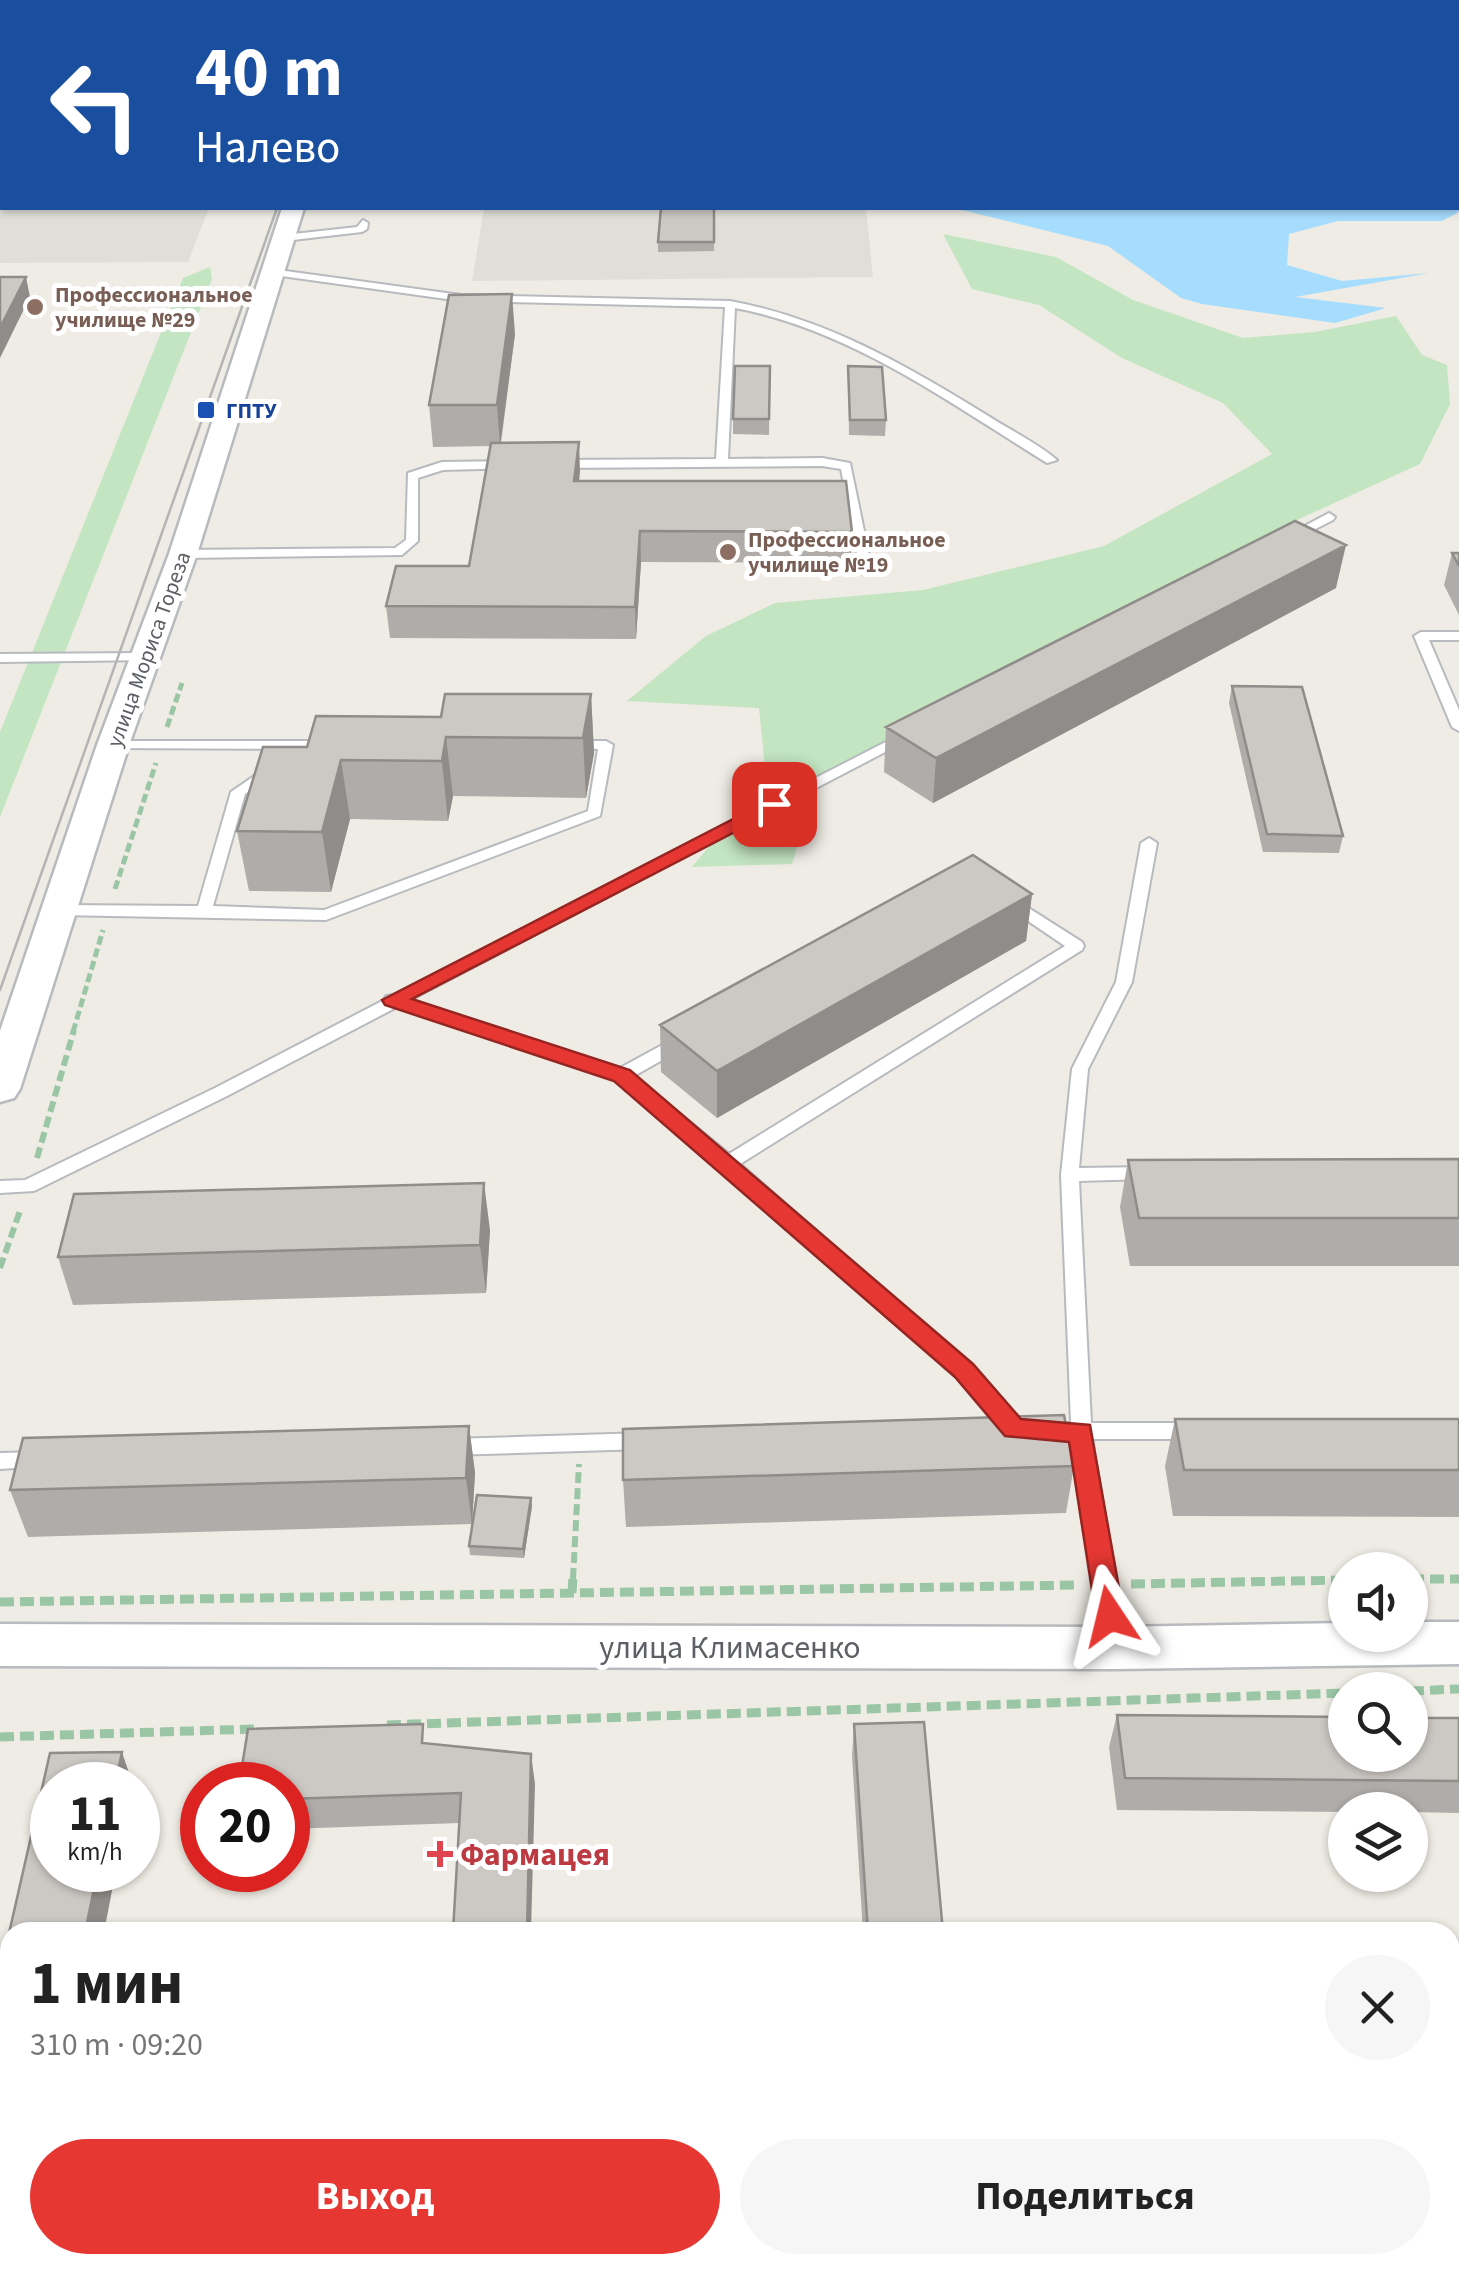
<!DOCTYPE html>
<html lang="ru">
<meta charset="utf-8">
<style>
:root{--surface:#fff;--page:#f6f6f6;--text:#222;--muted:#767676;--accent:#e63733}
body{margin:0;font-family:"Source Sans 3",sans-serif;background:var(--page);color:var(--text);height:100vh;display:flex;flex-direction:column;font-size:38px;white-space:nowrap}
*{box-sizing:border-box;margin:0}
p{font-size:32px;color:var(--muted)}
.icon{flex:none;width:55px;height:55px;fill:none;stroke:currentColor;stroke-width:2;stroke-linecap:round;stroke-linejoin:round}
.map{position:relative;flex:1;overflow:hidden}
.details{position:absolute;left:0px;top:1922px;width:1460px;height:352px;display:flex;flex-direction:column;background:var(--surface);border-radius:30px 30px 0 0;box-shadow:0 2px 8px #0004}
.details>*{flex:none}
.top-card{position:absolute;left:0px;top:0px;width:1460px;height:210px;box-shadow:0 2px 8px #0004;background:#1a4fa0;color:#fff;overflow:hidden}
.controls{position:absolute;left:1328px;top:1552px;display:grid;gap:20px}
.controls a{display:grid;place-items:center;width:100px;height:100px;border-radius:50%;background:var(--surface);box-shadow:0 2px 8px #0004;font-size:50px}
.speed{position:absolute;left:30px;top:1762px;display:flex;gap:20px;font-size:50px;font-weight:700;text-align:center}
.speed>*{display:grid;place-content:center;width:130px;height:130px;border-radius:50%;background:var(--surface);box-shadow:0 2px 8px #0004;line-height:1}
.speed small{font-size:25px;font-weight:400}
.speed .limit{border:15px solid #d22;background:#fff;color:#111}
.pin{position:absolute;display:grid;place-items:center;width:85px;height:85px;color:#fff;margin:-42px;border-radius:20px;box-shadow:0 5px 15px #0006}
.me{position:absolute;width:110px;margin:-55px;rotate:350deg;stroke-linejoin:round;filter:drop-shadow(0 0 8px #0008)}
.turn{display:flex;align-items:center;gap:35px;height:210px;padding:0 30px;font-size:45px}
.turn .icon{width:130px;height:130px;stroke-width:2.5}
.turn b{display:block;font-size:70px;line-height:85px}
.round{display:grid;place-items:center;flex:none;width:105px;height:105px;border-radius:52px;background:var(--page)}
.overview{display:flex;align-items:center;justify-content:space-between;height:170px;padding:0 30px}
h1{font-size:60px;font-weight:700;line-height:75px}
.action{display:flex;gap:20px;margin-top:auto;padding:20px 30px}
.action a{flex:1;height:115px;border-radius:60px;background:var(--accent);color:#fff;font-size:40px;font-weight:700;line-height:115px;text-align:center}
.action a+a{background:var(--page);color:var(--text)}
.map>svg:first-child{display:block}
.industrial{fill:#e0ded9}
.green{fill:#c3e5c1}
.water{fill:#a6dcfd}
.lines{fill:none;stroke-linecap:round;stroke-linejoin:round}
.service-casing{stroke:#b7babe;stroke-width:4}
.tertiary-casing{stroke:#b7babe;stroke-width:5}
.path-far2{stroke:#9bc6a5;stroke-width:5;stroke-dasharray:9 4;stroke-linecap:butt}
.path-far1{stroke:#9bc6a5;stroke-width:6;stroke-dasharray:11 5;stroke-linecap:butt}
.path{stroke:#9bc6a5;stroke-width:9;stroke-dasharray:14 6;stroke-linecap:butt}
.service{fill:#fff;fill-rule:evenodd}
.tertiary{fill:#fff;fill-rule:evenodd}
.tram{stroke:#b3b4b5;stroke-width:2.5}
.wall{fill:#afaca9}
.shaded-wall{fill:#8f8c89}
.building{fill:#ccc8c4;stroke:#8f8c89;stroke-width:2.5}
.route{fill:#e63733;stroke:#962421;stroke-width:2.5}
.education-dot{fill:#8d6e63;stroke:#fff;stroke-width:4}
.transit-dot{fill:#1a4fb4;stroke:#fff;stroke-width:4}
.health-dot{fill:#e0444e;stroke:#fff;stroke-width:4}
.labels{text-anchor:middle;stroke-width:10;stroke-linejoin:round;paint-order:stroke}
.far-education-label{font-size:22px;font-weight:bold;fill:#785e54;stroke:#fff;text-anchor:start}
.far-transit-label{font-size:22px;font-weight:bold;fill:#164399;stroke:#fff;text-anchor:start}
.far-street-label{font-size:22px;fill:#5c6065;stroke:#fff}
.near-street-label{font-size:32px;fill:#5c6065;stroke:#fff}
.near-health-label{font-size:32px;font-weight:bold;fill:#be3a42;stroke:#fff;text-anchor:start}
</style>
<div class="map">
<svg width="1459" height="2274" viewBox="0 0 1459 2274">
<rect width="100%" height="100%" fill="#eeece4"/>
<!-- industrial -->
<path class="industrial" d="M0 0H290L2 2V208H209L188 262 0 263Z
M484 208H866L873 277 472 281Z"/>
<!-- green -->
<path class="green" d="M943 234 1056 257 1133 300 1243 338 1315 332 1396 316 1422 355 1447 365 1450 404 1420 464 1299 519 818 777 792 864 692 867 766 777 759 708 627 701 706 636 775 603 923 590 1104 546 1272 454 1223 403 1122 358 1039 305 972 289Z
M210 267 212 279 0 817V732L183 278Z"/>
<!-- water -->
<path class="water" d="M1459 203V212L1442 221H1338L1289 234 1287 265 1342 281 1429 273 1295 297 1386 308 1335 323 1202 304 1181 298 1108 246 954 208H1458Z"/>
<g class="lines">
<!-- service casing -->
<g class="service-casing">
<path id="service" d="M363 220 368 223 367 229 362 232 284 241 279 238 284 235 357 227Z
M271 269 461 295 730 301C824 318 904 364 985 414 1008 429 1036 442 1057 460L1047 463C948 402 851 330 735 308L728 459 822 458 850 463 870 560 864 564 858 560 841 469 822 466 557 468 551 464 557 460 716 459 725 307 461 301 267 274 266 272Z
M511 461 515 462V468L443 470 418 478V541L402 555 183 558 177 554 183 550 395 548 406 540 408 473 442 462Z
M1329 513 1335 517 1333 520 1294 540 1284 537Z
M1421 632H1459V640H1429L1459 710V731L1452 727 1414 636Z
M146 653 153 657 151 660 0 662V654Z
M907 731 912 732V738L410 1000 620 1068 675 1038H687L689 1042 687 1046 634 1076 729 1154 1065 946 1006 906 1003 903 1006 900H1016L1082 942 1084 946 1082 950 740 1164 971 1366 1021 1423 1024 1429 1021 1435 1014 1437 1007 1435 957 1376 722 1167 616 1079 397 1007 227 1096 34 1191 0 1193V1181L25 1180 215 1088 384 1000 386 996 394 995Z
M113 741H328L335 745 328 749 108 748 106 745Z
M569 741H606L613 745 600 816 326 920 58 915 50 910 58 905 198 906 231 792 270 765 277 769 275 772 245 794 213 906 324 910 588 811 598 749 564 748 562 745Z
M1149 838 1157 843 1132 982 1088 1069 1079 1168 1149 1167 1158 1173 1149 1179 1079 1181 1091 1423H1194L1201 1425 1204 1431 1201 1437 1194 1439H1092L1126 1646 1123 1653 1115 1655 1107 1653 1104 1646 1072 1439 1038 1437 1035 1431 1038 1425 1071 1423 1061 1175 1072 1069 1116 982 1141 843Z
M644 1433 651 1435 654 1441 651 1447 644 1449 450 1455 443 1453 440 1447 443 1441 450 1439Z
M39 1452 46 1454 49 1460 46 1466 0 1469V1453Z
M259 2265H285L284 2274H258Z
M801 2265H827V2274H801Z"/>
</g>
<!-- tertiary casing -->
<g class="tertiary-casing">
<path id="tertiary" d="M282 208H304L197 554 129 745 20 1089 14 1098 0 1102V1031L97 745 169 554Z
M1410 1622H1459V1664L1116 1669 0 1666V1624L1116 1627 1345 1623V1635H1410Z"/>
</g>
<!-- path-far2 -->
<path class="path-far2" d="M167 727 182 683
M115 889 156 763
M73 1032 103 930"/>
<!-- path-far1 -->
<path class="path-far1" d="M37 1158 74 1030
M0 1268 21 1208
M573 1579 579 1464"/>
<!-- path -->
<path class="path" d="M1410 1579H1459
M1131 1584 1345 1580
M572 1593 573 1576
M0 1602 1079 1585
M1410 1691 1459 1689
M387 1725 1345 1693
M0 1737 254 1729"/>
<!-- service -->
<use href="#service" class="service"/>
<!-- tertiary -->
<use href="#tertiary" class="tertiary"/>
<!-- tram -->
<path class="tram" d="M0 990 277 208"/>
</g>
<!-- wall -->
<path class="wall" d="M714 208V251L658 252V242Z
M515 334 501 443 579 442V481L852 532 851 563 641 562 636 639 390 638 386 606 469 566 491 446 433 447 429 405Z
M770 366 769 435 733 434V419Z
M848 366 886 420 885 436 849 435Z
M1452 553H1459V615L1444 585Z
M1336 588 933 803 884 772 886 727Z
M1232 686 1343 836 1339 853 1263 852 1229 703Z
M591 694 594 753 586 798 453 796 448 821 350 819 331 892 249 891 237 831 307 747 441 717Z
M1032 894 1026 941 717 1118 661 1072 660 1025Z
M1459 1159V1266H1130L1120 1207 1128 1160Z
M490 1230 486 1293 73 1305 58 1257Z
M1175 1419H1459V1517L1173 1516 1165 1466Z
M469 1426 475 1473 472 1524 28 1537 10 1490Z
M1074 1466 1066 1513 626 1527 623 1480Z
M531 1498 532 1506 524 1558 470 1555 469 1546Z
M1117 1715 1459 1718V1813L1410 1812V1810H1345V1812L1117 1810 1109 1747Z
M854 1724 943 1932H863L852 1756Z
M426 1743 535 1784 459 1823 288 1829V1785Z
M884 2265H974V2274H885Z"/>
<!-- shaded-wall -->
<path class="shaded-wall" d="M26 277 30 297 0 358V328Z
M512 294 515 334 500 446 497 405Z
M579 442 580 472 576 511 574 481Z
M640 531 641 562 636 639 635 607Z
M1346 545 1336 588 933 803 936 758Z
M591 694 594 753 586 798 583 738Z
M446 737 453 796 448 821 442 761Z
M341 760 350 819 331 892 322 832Z
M1032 894 1026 941 717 1118V1071Z
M484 1183 490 1230 486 1293 480 1245Z
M469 1426 475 1473 472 1524 466 1478Z
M531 1498 532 1506 524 1558 523 1549Z
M122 1752 133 1785H115Z
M531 1754 535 1784 531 1932H527Z
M98 1870H116L104 1932H85Z
M18 2265H39L37 2274H16Z
M518 2265H523V2274H518Z"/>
<!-- building -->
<path class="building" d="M661 208H714V242H658Z
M0 277H26L0 328Z
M512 294 497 405H429L449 295Z
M735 366H770L769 419H733Z
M848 366 882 367 886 420H850Z
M579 442 574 481H846L852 532 640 531 635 607 386 606 396 566H469L491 443Z
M1295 521 1346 545 936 758 886 727Z
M1452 553H1459V566Z
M1232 686 1302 687 1343 836 1267 834Z
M445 694H591L583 738 446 737 442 761 341 760 322 832 237 831 263 747H307L316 716 441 717Z
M973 855 1032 894 717 1071 660 1025Z
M1459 1159V1218H1139L1128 1160Z
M484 1183 480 1245 58 1257 74 1194Z
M1064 1415 1074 1466 623 1480V1429Z
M1175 1419H1459V1470H1184Z
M469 1426 466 1478 10 1490 23 1438Z
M477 1495 531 1498 523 1549 469 1546Z
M1117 1715 1345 1717V1755H1410V1718H1459V1781L1125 1778Z
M924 1722 943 1932H868L854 1724Z
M423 1724 422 1743 531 1754 527 1932H453L461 1793 288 1799V1785H239L248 1729Z
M122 1752 115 1785H52V1870H98L85 1932H10V2265H18L16 2274H0V1973L50 1753Z
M434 2265H518V2274H434Z
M890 2265H974V2274H890Z"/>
<!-- route -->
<path class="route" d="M774 798 784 804 781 808 412 999 630 1070 973 1364 1021 1419 1090 1425 1124 1616 1120 1625 1110 1628 1100 1625 1096 1616 1069 1442 1005 1436 955 1377 614 1081 385 1005 382 1000Z"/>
<!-- markers -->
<g class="education-dot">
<circle cx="35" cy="307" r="10"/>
<circle cx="728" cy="552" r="10"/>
</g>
<rect class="transit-dot" x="196" y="400" width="20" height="20" rx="5"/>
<path class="health-dot" d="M435 1839h10v10h10v10h-10v10h-10v-10h-10v-10h10z"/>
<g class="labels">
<!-- far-education labels -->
<g class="far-education-label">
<text x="55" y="302">Профессиональное<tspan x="55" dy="25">училище №29</tspan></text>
<text x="748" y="547">Профессиональное<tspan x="748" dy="25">училище №19</tspan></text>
</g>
<!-- far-transit labels -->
<g class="far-transit-label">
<text x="226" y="418">ГПТУ</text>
</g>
<!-- far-street labels -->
<g class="far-street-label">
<text transform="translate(148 649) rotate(-70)" y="8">улица Мориса Тореза</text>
</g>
<!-- near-street labels -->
<g class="near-street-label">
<text x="730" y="1658">улица Климасенко</text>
</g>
<!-- near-health labels -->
<g class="near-health-label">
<text x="460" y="1865">Фармацея</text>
</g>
</g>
</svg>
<div class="controls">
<a><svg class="icon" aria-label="sound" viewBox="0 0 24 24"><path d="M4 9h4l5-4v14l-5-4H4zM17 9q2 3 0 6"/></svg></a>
<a><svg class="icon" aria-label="search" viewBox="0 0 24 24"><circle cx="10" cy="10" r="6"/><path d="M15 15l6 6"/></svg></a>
<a><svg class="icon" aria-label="layers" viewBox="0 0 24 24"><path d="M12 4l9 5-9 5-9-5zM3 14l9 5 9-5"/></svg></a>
</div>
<div class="speed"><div>11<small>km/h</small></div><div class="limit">20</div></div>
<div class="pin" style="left:774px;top:804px;background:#d93025"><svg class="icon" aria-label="arrive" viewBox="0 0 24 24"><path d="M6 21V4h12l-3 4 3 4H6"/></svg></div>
<svg class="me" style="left:1110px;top:1616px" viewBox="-20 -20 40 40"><path d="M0-17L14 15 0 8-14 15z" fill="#e63733" stroke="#fff" stroke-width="4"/></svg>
<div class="top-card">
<div class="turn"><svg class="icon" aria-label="left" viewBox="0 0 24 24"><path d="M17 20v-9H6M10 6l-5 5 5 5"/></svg><div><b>40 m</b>Налево</div></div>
</div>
<section class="details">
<div class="overview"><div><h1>1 мин</h1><p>310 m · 09:20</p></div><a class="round"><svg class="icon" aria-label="close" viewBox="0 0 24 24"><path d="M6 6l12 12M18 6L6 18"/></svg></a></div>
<div class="action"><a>Выход</a><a>Поделиться</a></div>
</section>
</div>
